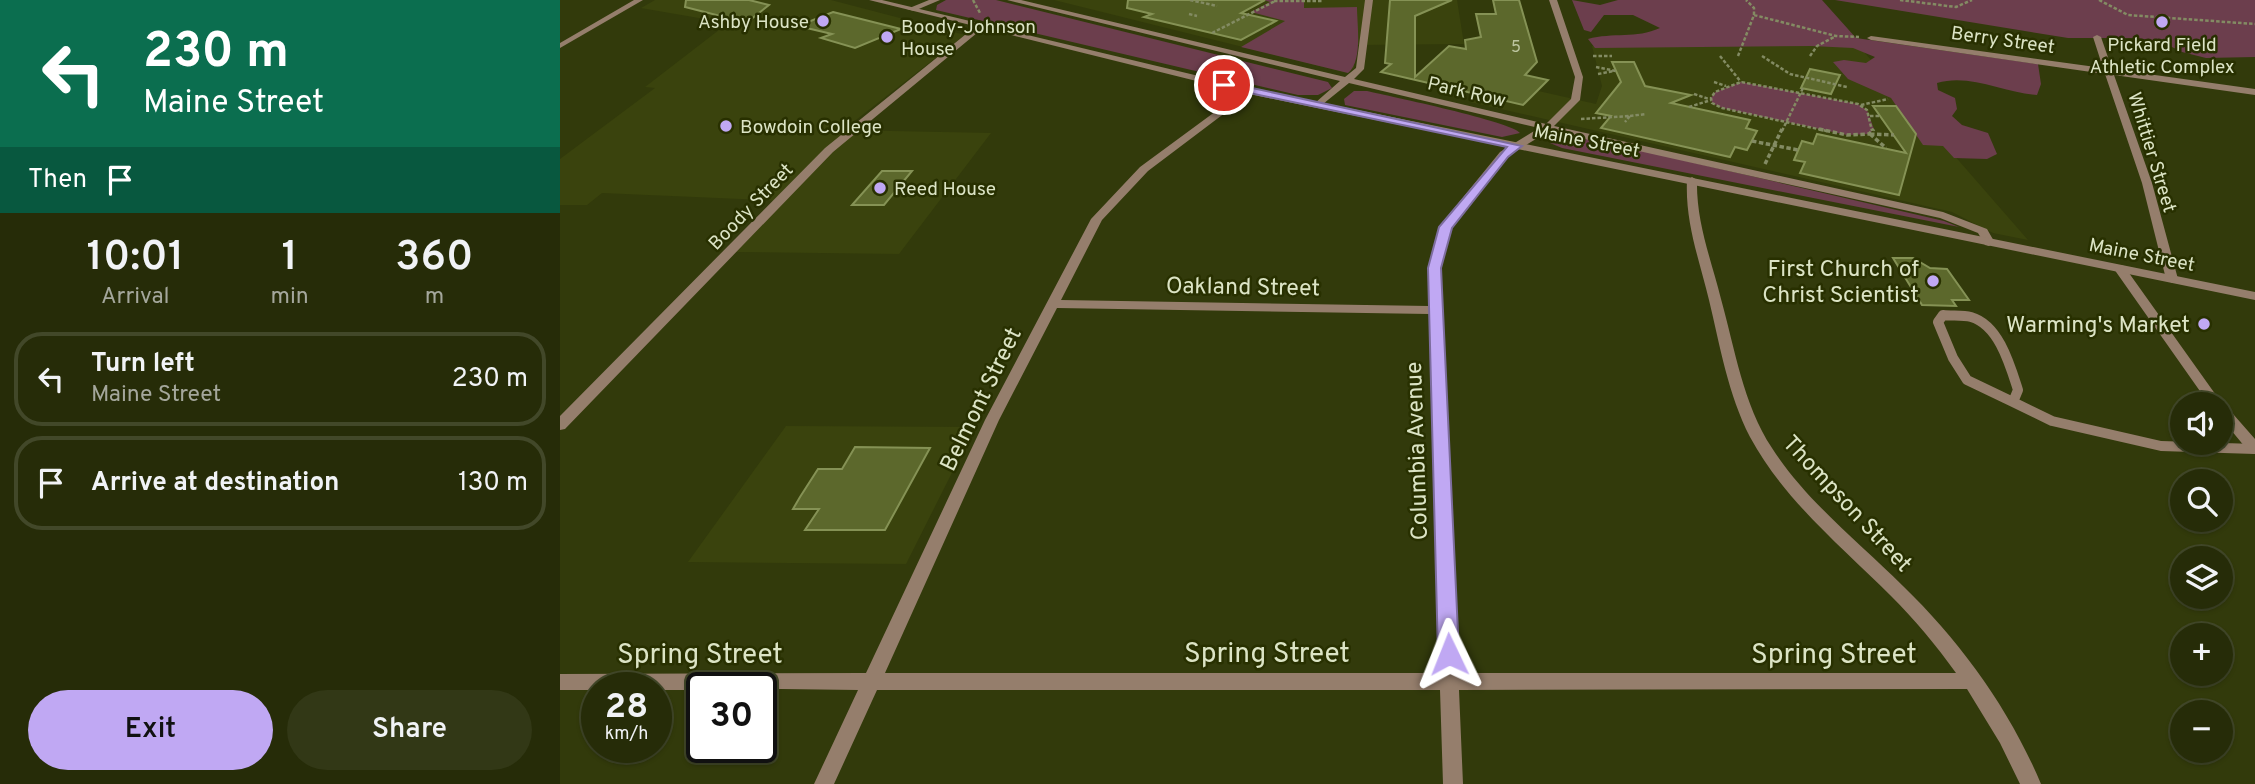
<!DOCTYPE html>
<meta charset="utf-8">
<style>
:root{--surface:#262c08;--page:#323816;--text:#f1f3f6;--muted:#a4a79c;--line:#424829;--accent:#c0a8f3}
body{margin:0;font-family:Overpass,sans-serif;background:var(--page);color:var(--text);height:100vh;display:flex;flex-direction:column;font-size:26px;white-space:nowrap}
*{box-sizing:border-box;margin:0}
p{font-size:23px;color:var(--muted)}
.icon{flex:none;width:38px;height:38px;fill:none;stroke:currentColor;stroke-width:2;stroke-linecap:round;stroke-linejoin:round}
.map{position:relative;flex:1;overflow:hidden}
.side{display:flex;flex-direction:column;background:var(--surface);width:560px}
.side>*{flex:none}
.banner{background:#0b6e4f;color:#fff;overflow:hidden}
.controls{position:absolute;left:1610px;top:392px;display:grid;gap:14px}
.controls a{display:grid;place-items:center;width:63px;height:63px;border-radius:50%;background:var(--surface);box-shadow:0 2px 5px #0004,0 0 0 2px var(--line);font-size:35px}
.speed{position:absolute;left:21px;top:672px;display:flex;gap:14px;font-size:35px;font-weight:700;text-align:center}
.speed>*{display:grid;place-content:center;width:91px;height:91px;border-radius:50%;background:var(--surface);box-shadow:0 2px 5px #0004,0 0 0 2px var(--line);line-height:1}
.speed small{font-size:18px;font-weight:400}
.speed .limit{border:4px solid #111;border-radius:10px;background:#fff;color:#111}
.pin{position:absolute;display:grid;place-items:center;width:60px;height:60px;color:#fff;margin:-30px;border:4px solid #fff;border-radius:50%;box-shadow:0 2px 7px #0007}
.me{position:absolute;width:77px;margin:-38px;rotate:358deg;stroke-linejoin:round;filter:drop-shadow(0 0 5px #0008)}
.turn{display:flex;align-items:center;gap:24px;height:147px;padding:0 28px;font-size:32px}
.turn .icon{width:91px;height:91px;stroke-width:2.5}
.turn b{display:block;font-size:49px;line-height:60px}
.then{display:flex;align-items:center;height:66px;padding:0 28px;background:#0003;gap:14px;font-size:26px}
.eta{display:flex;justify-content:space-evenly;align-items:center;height:119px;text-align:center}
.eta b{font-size:42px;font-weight:600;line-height:49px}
.cta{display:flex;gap:14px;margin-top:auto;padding:14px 28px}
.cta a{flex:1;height:80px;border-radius:42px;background:var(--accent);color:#111;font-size:28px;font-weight:600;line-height:80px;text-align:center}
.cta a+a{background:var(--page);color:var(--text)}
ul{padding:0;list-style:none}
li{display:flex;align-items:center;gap:21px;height:94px;margin:0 14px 10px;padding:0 14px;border:4px solid var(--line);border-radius:28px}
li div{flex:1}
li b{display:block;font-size:26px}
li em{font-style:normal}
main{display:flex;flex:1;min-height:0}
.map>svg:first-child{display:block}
.built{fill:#3a430d}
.green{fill:#6c3e4d}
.building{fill:#5c682c;stroke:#859255;stroke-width:2}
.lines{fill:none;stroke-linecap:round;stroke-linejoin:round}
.path-far1{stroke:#838b63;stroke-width:2.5;stroke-dasharray:3.5 2;stroke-linecap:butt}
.path{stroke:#838b63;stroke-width:3.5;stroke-dasharray:4.5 2.5;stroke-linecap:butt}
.service{stroke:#957e6c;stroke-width:10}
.minor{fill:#957e6c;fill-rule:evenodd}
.tertiary{fill:#957e6c;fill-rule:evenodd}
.route{fill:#c0a8f3;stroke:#7d6d9e;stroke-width:2}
.poi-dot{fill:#c0a8f3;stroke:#283000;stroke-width:2.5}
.labels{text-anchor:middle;stroke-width:5;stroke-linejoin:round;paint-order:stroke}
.far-number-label{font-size:16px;fill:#bcc59f}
.far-poi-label{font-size:19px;fill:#dce4c5;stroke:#283000;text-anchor:start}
.far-street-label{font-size:19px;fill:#dce4c5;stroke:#283000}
.poi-label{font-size:23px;fill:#dce4c5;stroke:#283000;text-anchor:end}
.street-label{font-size:23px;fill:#dce4c5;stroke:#283000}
.near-street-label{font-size:28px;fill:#dce4c5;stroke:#283000}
</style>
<main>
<section class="side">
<div class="banner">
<div class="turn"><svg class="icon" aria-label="left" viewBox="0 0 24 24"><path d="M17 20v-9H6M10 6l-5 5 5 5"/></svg><div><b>230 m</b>Maine Street</div></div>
<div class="then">Then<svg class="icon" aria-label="arrive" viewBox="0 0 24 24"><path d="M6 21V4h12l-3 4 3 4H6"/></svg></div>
</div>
<div class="eta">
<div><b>10:01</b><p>Arrival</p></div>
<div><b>1</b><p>min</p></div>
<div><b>360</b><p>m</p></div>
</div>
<ul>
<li><svg class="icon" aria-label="left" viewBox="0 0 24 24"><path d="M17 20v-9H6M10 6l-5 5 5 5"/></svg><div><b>Turn left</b><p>Maine Street</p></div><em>230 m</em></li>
<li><svg class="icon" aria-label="arrive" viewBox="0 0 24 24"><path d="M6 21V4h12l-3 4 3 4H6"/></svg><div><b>Arrive at destination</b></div><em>130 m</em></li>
</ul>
<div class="cta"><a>Exit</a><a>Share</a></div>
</section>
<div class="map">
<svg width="1695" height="784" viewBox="0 0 1695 784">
<rect width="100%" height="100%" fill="#323a0b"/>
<!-- built -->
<path class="built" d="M95 0H271L405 35 283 130 431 133 339 254 176 252 225 201 42 193 27 205H0V159L95 88 85 87 168 23 81 8Z
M494 0H897L904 44 796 45 794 68 788 73Z
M1298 45 1468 240 1433 233 1392 212 910 102 934 81 1036 104 1042 86 1032 46Z
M226 426 415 427 346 564 128 562Z"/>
<!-- green -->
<path class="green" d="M386 0H436L768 82 772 88 758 95H738L376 10 377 5Z
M704 0H744V8L797 7C797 25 803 61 788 73L681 47 725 21 691 12 710 2Z
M1012 0 1040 5 1058 0H1262L1296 38 1478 64 1481 84 1477 95C1445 93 1410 73 1377 83L1378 90 1395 98 1397 109 1392 116 1402 125 1428 133 1437 154 1427 159 1394 158 1383 146 1363 145 1331 98 1288 79 1273 62 1284 60 1306 63 1315 57 1293 48 1252 46 1035 48 1028 39C1053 32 1076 39 1100 28L1073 15H1044L1031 32 1024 30Z
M1275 0H1695V57L1646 58 1622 52 1602 42 1576 38H1508Z
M1181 82 1298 104 1307 110 1314 129 1309 134 1287 135 1162 108 1152 103 1151 98 1155 92Z
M794 91H807C829 96 953 122 960 133L942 137 785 105 784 99Z
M998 134H1010L1384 221 1399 227 1002 148 990 143Z"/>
<!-- building -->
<path class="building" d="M126 0H189L209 5 190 20H176L125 7Z
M568 0H705L681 13 716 21 681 40 584 17 592 14 567 8Z
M830 0H892L855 16V77L889 46 906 49 905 40 921 37 916 14H936L933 0H959L977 62 965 75 988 80 963 105 821 72 831 64 825 63Z
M273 12 341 29 295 48 261 38 272 34 238 26Z
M1052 62H1074L1085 86 1131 95 1111 103 1190 120 1186 128 1197 131 1187 150 1175 147 1170 157 1041 128 1051 116 1036 113 1061 82Z
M1250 69 1280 75 1271 94 1241 88Z
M1313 106H1336L1356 134 1339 195 1240 173 1245 162 1234 160 1242 141 1253 144 1257 134 1346 153Z
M322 171H352L324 205H292Z
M1333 258H1353L1370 268 1387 269 1409 300H1392L1396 306 1362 305Z
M295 447 370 448 325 530H245L259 509H233L240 497 258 469H282Z"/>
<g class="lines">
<!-- path-far1 -->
<path class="path-far1" d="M413 0 420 13
M630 0 657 6
M1340 0 1396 7 1412 0
M1539 0 1568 15 1695 24
M714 1H763
M629 14 637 16
M1194 15 1276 36 1299 37
M652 33 715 1
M1033 56H1052
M1160 56 1181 82
M1178 56 1194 15V8L1186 0
M1202 56 1230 74 1287 87
M1250 56 1257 46 1276 36
M1036 67 1056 71
M1038 74 1054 71
M1154 82 1166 86
M1134 94 1149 99
M1301 105 1328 99
M1129 107 1151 100
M1070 116 1086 114
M1310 116H1321
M1021 119 1070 116 1065 122
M1222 131 1243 88
M1267 131 1162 108 1152 103 1151 98 1155 92 1181 82 1298 104 1307 110 1312 131"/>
<!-- path -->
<path class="path" d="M1259 129 1287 135 1309 134 1314 129
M1310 134 1334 135
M1310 134 1326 148
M1192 141 1238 150
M1205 164 1222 129"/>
<!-- service -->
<path class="service" d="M1383 315C1392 316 1403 315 1411 317 1439 325 1450 365 1458 390L1453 402 1407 380 1393 358 1378 322Z
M1453 402 1492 421 1601 446 1695 449"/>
<!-- minor -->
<path class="minor" d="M369 0H380L354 11 347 9Z
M447 0H461L785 77 796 68 805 0H813L804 69 794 79 986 124 1011 99 1015 77 989 0H997L1023 77 1020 100 994 126 1383 212 1427 229 1435 243 1429 246 1425 245 1418 233 1380 218 989 131 948 156 891 227 880 268 898 673H1396C1376 645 1355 620 1331 596 1281 546 1224 500 1190 437 1168 394 1160 346 1149 300 1139 259 1125 222 1127 180L1132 177 1137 180C1136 222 1151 259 1161 299 1175 349 1183 404 1212 448 1246 501 1299 542 1343 586 1401 642 1450 710 1481 784H1460L1440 743 1407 689 899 690 903 784H883L880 690H317L274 784H254L298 690 142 688V690H96V688H37V690H0V674L306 673 425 420 531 219 580 167 686 89 694 91 588 171 542 220 501 300 869 306 868 268 879 227 940 152 979 128 789 83 758 108 755 107V103L780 81ZM497 308 869 314 880 673H325L439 420Z
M416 26 423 28 273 152 5 429 0 430V416L265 148Z
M1537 35 1541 37 1552 69 1695 89V95L1554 75 1592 183 1618 279 1616 282 1612 283 1606 279 1582 183 1545 74 1311 40 1307 38 1311 36 1543 68 1533 37Z
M1560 265 1564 266 1663 405 1666 406 1695 439V454L1690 453 1661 418V404H1649L1554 269Z"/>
<!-- tertiary -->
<path class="tertiary" d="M74 0H83L0 48V43Z
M309 0H322L689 88 1695 292V300L689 94Z"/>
</g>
<!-- route -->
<path class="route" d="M664 82 962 146 948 157 892 228 881 268 899 654 896 661 889 663 881 661 878 654 868 268 879 227 947 147 661 87V83Z"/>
<!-- markers -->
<g class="poi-dot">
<circle cx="263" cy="21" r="7"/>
<circle cx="1602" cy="22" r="7"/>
<circle cx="327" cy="37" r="7"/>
<circle cx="166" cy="126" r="7"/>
<circle cx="320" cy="188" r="7"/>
<circle cx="1373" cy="281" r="7"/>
<circle cx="1644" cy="324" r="7"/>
</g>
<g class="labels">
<!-- far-number labels -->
<g class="far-number-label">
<text x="956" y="52">5</text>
</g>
<!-- far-poi labels -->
<g class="far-poi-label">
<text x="249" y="28" text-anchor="end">Ashby House</text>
<text x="341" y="33">Boody-Johnson<tspan x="341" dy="22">House</tspan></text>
<text x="1602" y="51" text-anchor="middle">Pickard Field<tspan x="1602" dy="22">Athletic Complex</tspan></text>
<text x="180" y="133">Bowdoin College</text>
<text x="334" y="195">Reed House</text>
</g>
<!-- far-street labels -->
<g class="far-street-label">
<text transform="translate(1443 39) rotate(8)" y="7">Berry Street</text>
<text transform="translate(907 91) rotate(13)" y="7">Park Row</text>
<text transform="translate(1027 140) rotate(11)" y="7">Maine Street</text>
<text transform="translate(1593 152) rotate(73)" y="7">Whittier Street</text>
<text transform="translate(190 206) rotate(-46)" y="7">Boody Street</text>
<text transform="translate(1582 254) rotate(11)" y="7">Maine Street</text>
</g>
<!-- poi labels -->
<g class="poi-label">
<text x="1359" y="276">First Church of<tspan x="1359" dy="26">Christ Scientist</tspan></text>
<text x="1630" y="332">Warming's Market</text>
</g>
<!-- street labels -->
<g class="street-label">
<text transform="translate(683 286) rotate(1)" y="8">Oakland Street</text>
<text transform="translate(420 399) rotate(-64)" y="8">Belmont Street</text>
<text transform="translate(856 451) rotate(-92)" y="8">Columbia Avenue</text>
<text transform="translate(1288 503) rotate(47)" y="8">Thompson Street</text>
</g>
<!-- near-street labels -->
<g class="near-street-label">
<text x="707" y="662">Spring Street</text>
<text x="140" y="663">Spring Street</text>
<text x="1274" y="663">Spring Street</text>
</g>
</g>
</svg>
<div class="controls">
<a><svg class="icon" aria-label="sound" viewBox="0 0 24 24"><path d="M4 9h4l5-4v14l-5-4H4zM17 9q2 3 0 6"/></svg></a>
<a><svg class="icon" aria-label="search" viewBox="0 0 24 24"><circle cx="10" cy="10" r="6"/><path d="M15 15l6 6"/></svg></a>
<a><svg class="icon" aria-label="layers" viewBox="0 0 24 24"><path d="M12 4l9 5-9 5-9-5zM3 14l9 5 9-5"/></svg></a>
<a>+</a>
<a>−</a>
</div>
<div class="speed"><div>28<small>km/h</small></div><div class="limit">30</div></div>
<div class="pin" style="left:664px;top:85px;background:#d93025"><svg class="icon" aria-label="arrive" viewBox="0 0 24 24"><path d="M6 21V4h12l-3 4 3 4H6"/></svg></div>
<svg class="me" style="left:889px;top:654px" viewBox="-20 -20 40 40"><path d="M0-17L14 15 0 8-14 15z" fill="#c0a8f3" stroke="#fff" stroke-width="4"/></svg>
</div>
</main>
